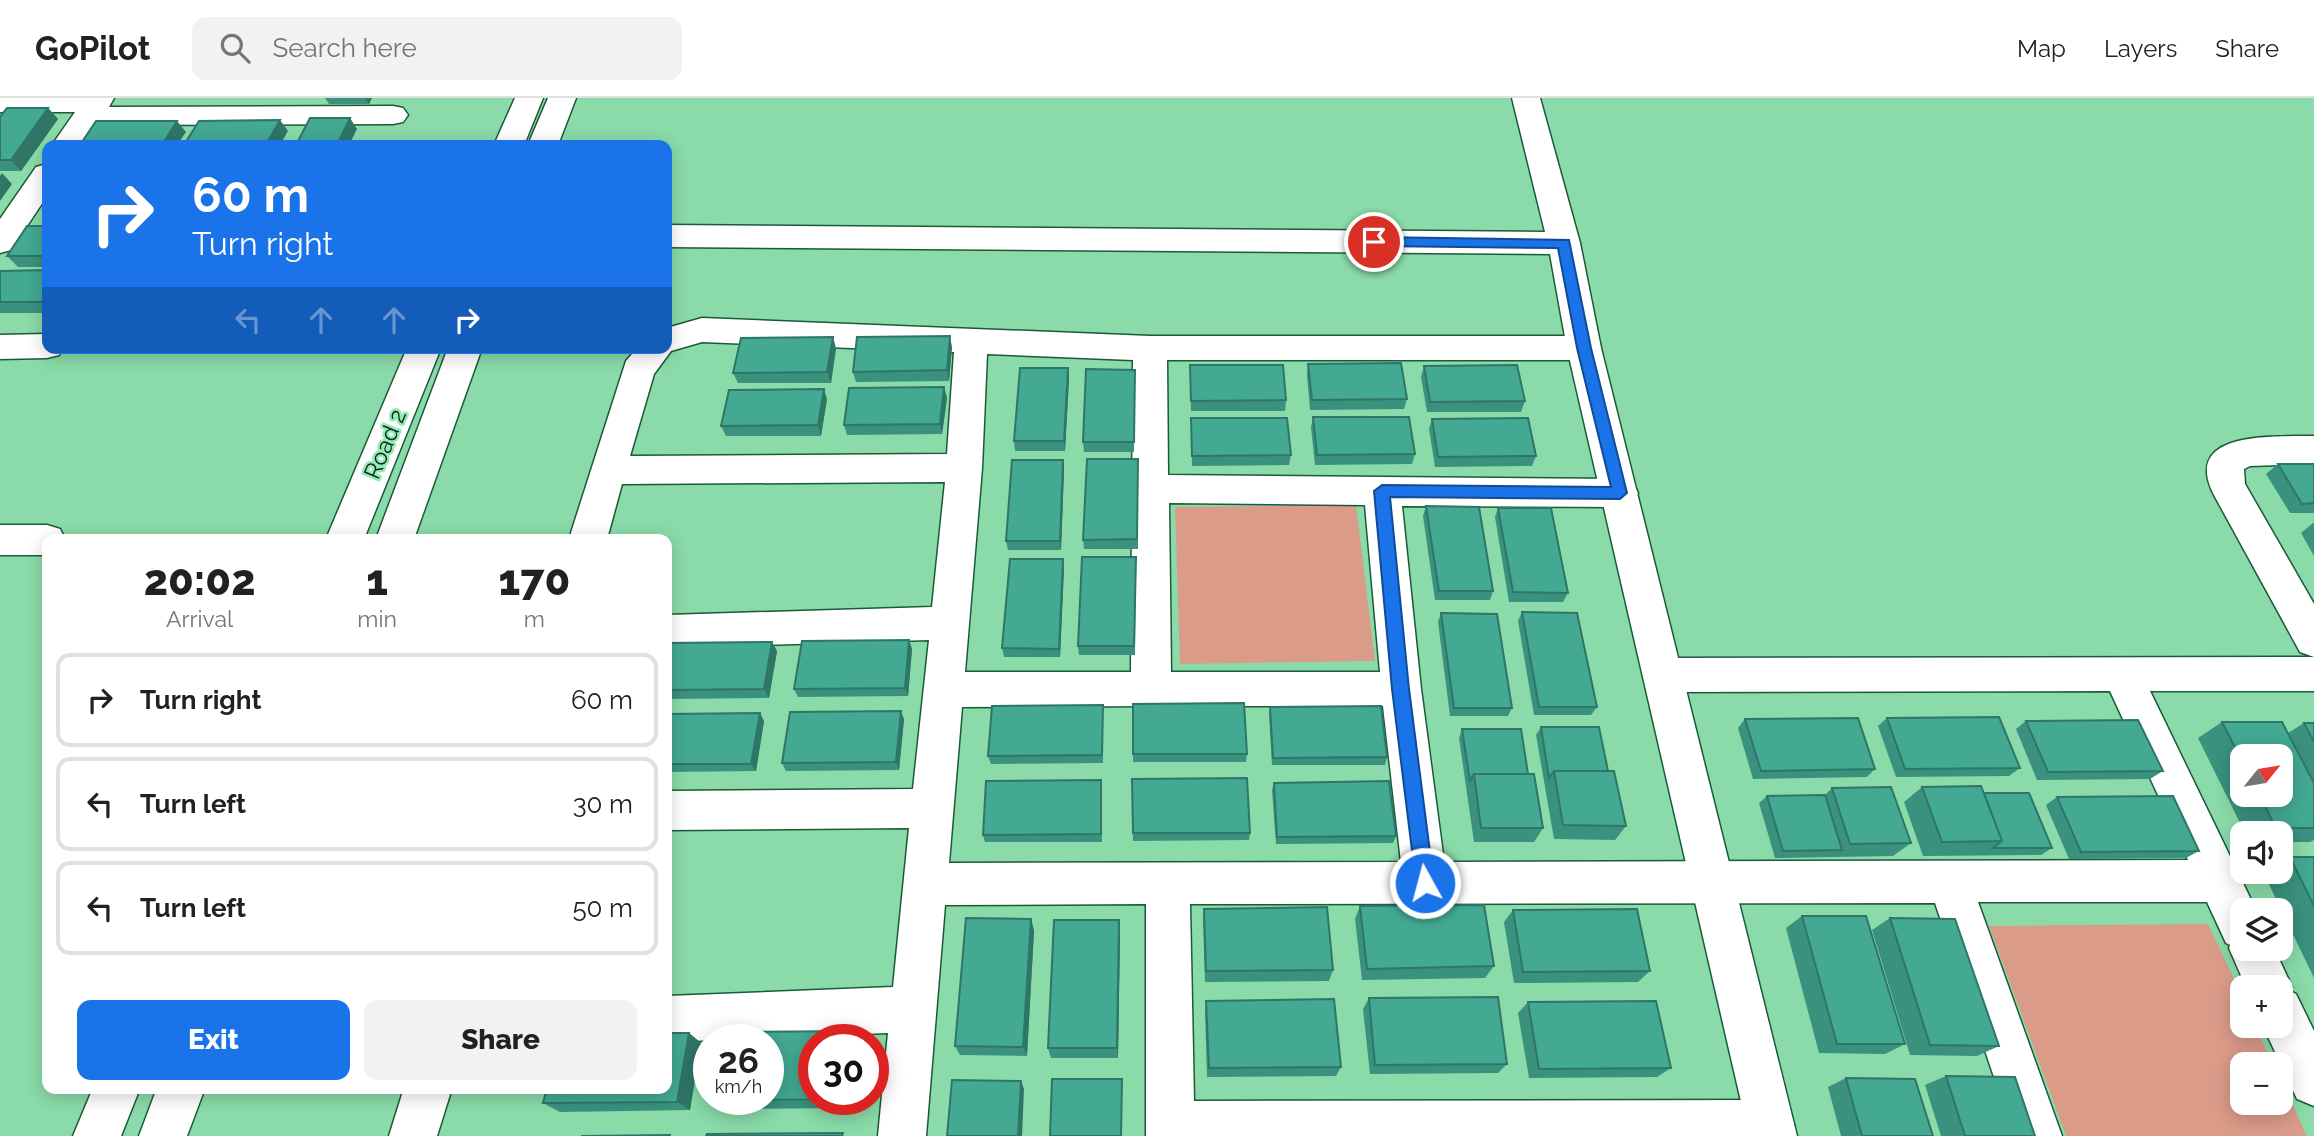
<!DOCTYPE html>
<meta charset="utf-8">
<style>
:root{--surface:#fff;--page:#f2f2f2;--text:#202124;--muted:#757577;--line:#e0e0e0;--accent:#1a73e8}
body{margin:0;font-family:Raleway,sans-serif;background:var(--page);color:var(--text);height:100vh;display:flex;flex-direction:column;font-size:26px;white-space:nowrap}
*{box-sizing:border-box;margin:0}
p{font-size:23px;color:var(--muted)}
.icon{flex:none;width:38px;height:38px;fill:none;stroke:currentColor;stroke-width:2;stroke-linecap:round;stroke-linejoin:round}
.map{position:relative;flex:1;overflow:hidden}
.drawer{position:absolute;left:42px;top:436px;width:630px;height:560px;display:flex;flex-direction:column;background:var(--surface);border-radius:14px;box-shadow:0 4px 18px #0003}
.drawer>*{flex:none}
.guide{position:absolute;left:42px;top:42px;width:630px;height:214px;border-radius:14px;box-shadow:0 4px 18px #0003;background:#1a73e8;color:#fff;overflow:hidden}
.needle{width:46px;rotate:60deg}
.fabs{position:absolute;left:2230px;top:646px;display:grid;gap:14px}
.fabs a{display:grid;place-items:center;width:63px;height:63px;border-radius:14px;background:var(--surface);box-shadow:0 4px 18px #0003;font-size:35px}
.speed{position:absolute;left:693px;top:926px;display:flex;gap:14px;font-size:35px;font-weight:700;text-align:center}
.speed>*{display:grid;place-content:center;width:91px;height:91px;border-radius:50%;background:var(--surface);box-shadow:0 4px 18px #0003;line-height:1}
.speed small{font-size:18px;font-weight:400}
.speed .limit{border:10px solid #d22;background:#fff;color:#111}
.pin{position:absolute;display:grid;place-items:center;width:60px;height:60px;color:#fff;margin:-30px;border:4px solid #fff;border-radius:50%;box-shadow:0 2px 7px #0007}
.me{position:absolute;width:77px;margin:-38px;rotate:353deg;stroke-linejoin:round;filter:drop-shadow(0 0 5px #0008)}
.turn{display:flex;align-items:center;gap:24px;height:147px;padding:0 35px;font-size:32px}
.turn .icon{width:91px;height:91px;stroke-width:2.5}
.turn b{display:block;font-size:49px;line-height:60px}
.lanes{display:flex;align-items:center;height:66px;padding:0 35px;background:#0003;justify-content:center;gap:35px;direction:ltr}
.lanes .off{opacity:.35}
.eta{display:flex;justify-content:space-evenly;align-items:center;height:119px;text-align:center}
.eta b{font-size:42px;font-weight:800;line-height:49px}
.action{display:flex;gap:14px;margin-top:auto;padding:14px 35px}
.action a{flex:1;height:80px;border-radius:14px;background:var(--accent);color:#fff;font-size:28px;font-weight:800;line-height:80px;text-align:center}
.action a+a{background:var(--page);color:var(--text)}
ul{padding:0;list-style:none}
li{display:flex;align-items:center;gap:21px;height:94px;margin:0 14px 10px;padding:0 21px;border:4px solid var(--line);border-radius:14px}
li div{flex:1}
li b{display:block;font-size:26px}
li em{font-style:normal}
header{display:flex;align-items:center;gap:42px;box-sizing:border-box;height:98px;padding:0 35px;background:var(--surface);border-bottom:2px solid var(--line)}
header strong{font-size:33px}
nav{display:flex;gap:38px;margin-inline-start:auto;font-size:24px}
.search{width:490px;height:63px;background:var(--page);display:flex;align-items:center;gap:18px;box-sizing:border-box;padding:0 24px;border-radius:14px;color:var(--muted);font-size:26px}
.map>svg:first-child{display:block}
.green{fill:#db9b89}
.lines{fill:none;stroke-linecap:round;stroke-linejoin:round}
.minor-casing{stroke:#1a5a38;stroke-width:3}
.tertiary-casing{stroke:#1a5a38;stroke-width:3}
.minor{fill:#fff;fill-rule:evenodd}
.tertiary{fill:#fff;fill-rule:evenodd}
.wall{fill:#3a917e;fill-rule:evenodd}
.shaded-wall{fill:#2f7667}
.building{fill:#43a993;stroke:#2f7667;stroke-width:2}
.route{fill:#1a73e8;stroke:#114b97;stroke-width:2}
.labels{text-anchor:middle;stroke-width:5;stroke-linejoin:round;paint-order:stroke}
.street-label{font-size:23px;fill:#072a18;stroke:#97e9b6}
</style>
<header>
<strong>GoPilot</strong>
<div class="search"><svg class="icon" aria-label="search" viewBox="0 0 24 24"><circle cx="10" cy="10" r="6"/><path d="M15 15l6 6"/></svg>Search here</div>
<nav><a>Map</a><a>Layers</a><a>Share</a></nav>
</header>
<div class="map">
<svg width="2314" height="1038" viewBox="0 0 2314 1038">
<rect width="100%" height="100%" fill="#8adba9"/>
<!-- green -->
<path class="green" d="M1356 407 1375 563 1180 566 1175 409Z
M2208 826 2242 898V928H2255L2273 966H2242V1004H2280V980L2307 1038H2066L1989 828Z"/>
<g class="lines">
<!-- minor casing -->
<g class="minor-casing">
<path id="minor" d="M0 0H114L109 9 393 8 403 10 408 17 403 24 393 26 96 27 82 47H52L75 14H0Z
M47 66V98L11 152 0 155V121L36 69Z
M702 220 1150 238H1584L1596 241 1601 250 1596 259 1584 262H1167L1168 377 1620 381 1633 385 1638 395 1633 405 1620 409 1402 408 1421 591 1444 764 2188 762 2110 593 1665 594 1651 589 1645 577 1651 565 1665 560 2314 559V593H2150L2256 812H2242V850H2274L2292 889 2290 893 2296 896 2314 933V1008L2297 1001 2263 928H2280V889H2246L2229 850 2230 847 2226 845 2207 804H1978L2062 1038H2014L1935 805 1190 806 1194 1003 1770 1002 1787 1009 1794 1026 1789 1038H1146V806L945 807 926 1038H878L888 935 667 944V898L893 889 909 730 667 732V693L913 691 929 542 667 550V517L932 509 945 384 622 386 607 441H569L626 263 637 250H667V230ZM702 244 954 254 947 356 630 358 654 276 671 253ZM987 256 1133 262 1131 574H965L982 370ZM1169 405 1365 407 1380 574H1171ZM1151 608H1383L1401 764 949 765 962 609Z
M47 236V250H62L59 257 47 260 0 261V237Z
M2314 338V366L2250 368 2244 371 2245 386 2314 506V559L2300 554 2214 397C2180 331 2277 339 2314 338Z
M0 427H47L60 431 65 441H47V457H0Z
M404 990H452L437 1038H389Z"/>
</g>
<!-- tertiary casing -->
<g class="tertiary-casing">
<path id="tertiary" d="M515 0H543L524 47H494Z
M548 0H576L558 47H528Z
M1512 0H1540L1580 145 1601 250 1797 1038H1749L1567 250 1550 156 667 149V127L1545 134Z
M407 250H441L364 441H326Z
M448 250H482L414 441H376Z
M93 990H140L121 1038H73Z
M157 990H205L187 1038H139Z"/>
</g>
<!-- minor -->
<use href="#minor" class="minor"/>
<!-- tertiary -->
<use href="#tertiary" class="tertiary"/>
</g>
<!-- wall -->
<path class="wall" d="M325 0H372L369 6H329Z
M48 10 58 21 21 73H0V19Z
M47 128V169H18L7 158Z
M47 172V215H0V173Z
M952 249 949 283 856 284 853 274Z
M836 250 831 285H738L733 275Z
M1308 266 1407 301 1404 311 1310 312 1307 277Z
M1190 268 1286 302 1285 313H1191Z
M1424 268 1525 303 1521 314H1427L1421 279Z
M1068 270 1069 281 1065 353H1015L1014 343Z
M1135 272 1134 354H1084L1083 344Z
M944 289 947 300 942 336 847 337 844 327Z
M827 301 821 338H726L721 328Z
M1313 319 1415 356 1412 366 1315 367 1311 329Z
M1191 320 1291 357 1289 367 1192 368Z
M1432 321 1536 358 1532 368 1435 369 1429 331Z
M1138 361V451H1084L1083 442Z
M1063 362 1064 372 1061 452H1008L1006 443Z
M2278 366H2314V415H2290L2266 376Z
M1426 408 1493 493 1490 502H1435L1423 418Z
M1498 410 1568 495 1563 504H1509L1495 419Z
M2313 425H2314V458L2301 435Z
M1136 459 1135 557H1079L1078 548Z
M1063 461 1064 470 1060 559H1004L1002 550Z
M1522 514 1597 609 1591 617H1534L1518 523Z
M1441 515 1512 610 1508 618H1450L1438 524Z
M909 542 912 551 908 598 798 599 794 591Z
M667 545 777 553 769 600 667 601Z
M1133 606 1247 656 1246 664H1133Z
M1103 607V665L991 666 988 658Z
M1270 609 1387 659 1385 667H1272L1269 617Z
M667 616 764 623 756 673 667 674Z
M1887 620 2020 670 2009 678 1896 679 1878 628Z
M904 621 899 672 786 673 782 665Z
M1745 621 1875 671 1867 679 1753 681 1738 630Z
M2026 623 2163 673 2150 681 2037 682 2016 631Z
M2222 624 2288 635 2304 625H2314V742L2310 744H2280V735H2245L2198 640ZM2242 658 2280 696H2242Z
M1541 629 1608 673 1626 728 1615 742 1554 741 1536 637Z
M1462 631 1528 676 1543 730 1534 744H1474L1459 640Z
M1132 681 1250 735 1249 742 1133 743Z
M1101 682 1102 744H985L983 737Z
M1274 685 1396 738 1393 745 1276 746 1272 692Z
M1922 689 1984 695 2052 750 2041 757 1923 758 1904 704Z
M1832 690 1911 745 1893 758 1775 760 1759 705 1767 698 1825 697Z
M2057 699 2199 753 2186 760 2069 761 2046 707Z
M2290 759H2314V880L2263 774H2280V764Z
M1360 808 1494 868 1485 880 1362 882 1355 821Z
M1204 811 1333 872 1329 883 1205 884 1203 823Z
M1513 812 1650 873 1638 884 1514 885 1504 824Z
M1802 818 1905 946 1885 956 1819 955 1786 830Z
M1890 820 1999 948 1977 958 1910 957 1872 832Z
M1031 821 1034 833 1027 958 960 957 955 948Z
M1120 835 1118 960H1051L1048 950Z
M1369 900 1507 966 1498 975 1370 976 1363 911Z
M1206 903 1341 969 1336 978 1207 979 1205 914Z
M1528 904 1671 970 1657 979 1529 980 1518 915Z
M689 935 701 945 690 1012 560 1014 543 1005Z
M1946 978 2035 1038H1941L1925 987Z
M1846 980 1933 1038H1841L1828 989Z
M856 1001 855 1010 725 1011 713 1002Z"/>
<!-- shaded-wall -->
<path class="shaded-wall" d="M365 0H372L369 6Z
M48 10 58 21 21 73 11 62Z
M350 20 357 31 349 47H338Z
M280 22 288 33 280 47H266Z
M177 23 186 34 177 47H162Z
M2 75 12 86 0 103V78Z
M950 238 952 249 949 283 947 272Z
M833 239 836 250 831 285 827 274Z
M1068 270 1069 281 1065 353 1064 343Z
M944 289 947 300 942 336 940 326Z
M824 291 827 301 821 338 818 327Z
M1063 362 1064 372 1061 452 1060 443Z
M1063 461 1064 470 1060 559 1059 551Z
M909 542 912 551 908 598 905 590Z
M772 544 777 553 769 600 764 591Z
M901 613 904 621 899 672 896 664Z
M760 615 764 623 756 673 751 666Z
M1031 821 1034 833 1027 958 1023 949Z
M1119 822 1120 835 1118 960 1117 950Z
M855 933 862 942H854Z
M689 935 701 945 690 1012 677 1004Z
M1122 981V1038H1121Z
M1021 983 1024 991 1022 1038H1018Z
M847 1001H856L855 1010Z"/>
<!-- building -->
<path class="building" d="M7 10H48L11 62H0V19Z
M310 20H350L337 47H296Z
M280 22 266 47H184L199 23Z
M96 23H177L162 47H80Z
M27 128H47V158H7Z
M47 172V204H0V173Z
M950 238 947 272 853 274 857 239Z
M833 239 827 274 733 275 741 240Z
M1401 265 1407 301 1312 302 1308 266Z
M1190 267H1283L1286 302 1191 303Z
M1517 267 1525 303 1430 304 1424 268Z
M1020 270H1068L1064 343H1014Z
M1086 271 1135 272 1134 344H1083Z
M944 289 940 326 844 327 849 290Z
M824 291 818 327 721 328 729 292Z
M1313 319H1409L1415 356 1317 357Z
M1191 320H1287L1291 357 1192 358Z
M1528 320 1536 358 1438 359 1432 321Z
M1087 361H1138L1137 441 1083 442Z
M1012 362H1063L1060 443H1006Z
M2278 366H2314V405L2302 406Z
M1426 408 1479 409 1493 493H1439Z
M1498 410H1551L1568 495 1513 494Z
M1082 459H1136L1134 548H1078Z
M1010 461H1063L1059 551 1002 550Z
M1522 514 1577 515 1597 609H1539Z
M1441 515 1497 516 1512 610H1454Z
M909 542 905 590 794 591 802 543Z
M772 544 764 591 667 592V545Z
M1244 605 1247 656H1133V606Z
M1103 607 1102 657 988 658 992 608Z
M1381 608 1387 659 1273 660 1270 609Z
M901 613 896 664 782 665 790 614Z
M760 615 751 666H667V616Z
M1999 619 2020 670 1905 671 1887 620Z
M1858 620 1875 671 1761 673 1745 621Z
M2138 622 2163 673 2048 674 2026 623Z
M2222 624H2282L2314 685V730H2276L2259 696H2280V658H2242V663Z
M2304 625H2314V644Z
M1541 629H1599L1608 673H1554L1549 680Z
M1462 631H1521L1528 676H1474L1470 683Z
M1554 673H1614L1626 728 1563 727Z
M1474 676H1534L1543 730H1481Z
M1247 680 1250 735H1133L1132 681Z
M1101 682V736L983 737 986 683Z
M1389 683 1396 738 1277 739 1274 685Z
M1981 688 2002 743 1942 744 1922 689Z
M1891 689 1911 745 1850 746 1832 690Z
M1984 695H2029L2052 750H1993L2002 743Z
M1825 697 1842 752 1783 753 1767 698Z
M2173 698 2199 753 2081 754 2057 699Z
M2290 759H2314V808Z
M1484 807 1494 868 1367 871 1360 808Z
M1327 809 1333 872 1206 873 1204 811Z
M1637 811 1650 873 1523 874 1513 812Z
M1802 818H1866L1905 946H1837Z
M966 820 1031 821 1023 949 955 948Z
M1890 820 1955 821 1999 948 1930 947Z
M1054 822H1119L1117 950H1048Z
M1498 899 1507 966 1375 967 1369 900Z
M1334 901 1341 969 1209 970 1206 903Z
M1656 903 1671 970 1539 971 1528 904Z
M855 933 854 942H814V1001H847L713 1002V1001H768V942H723L724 934Z
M667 935H689L677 1004 543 1005 547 990H667Z
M1946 978 2015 979 2035 1038H1965Z
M1846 980 1915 981 1933 1038H1862Z
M1052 981H1122L1121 1038H1050Z
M952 982 1021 983 1018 1038H947Z
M843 1035 842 1038H706L707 1036Z
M670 1037V1038H581Z"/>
<!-- route -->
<path class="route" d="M1374 139 1569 142 1591 250 1627 395 1620 401 1390 399 1409 591 1434 785 1431 791 1425 793 1418 791 1416 785 1392 591 1374 393 1382 387 1611 389 1577 250 1558 150 1374 148 1367 144Z"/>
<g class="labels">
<!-- street labels -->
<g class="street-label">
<text transform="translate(385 346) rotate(-67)" y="8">Road 2</text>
</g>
</g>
</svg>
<div class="fabs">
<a><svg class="needle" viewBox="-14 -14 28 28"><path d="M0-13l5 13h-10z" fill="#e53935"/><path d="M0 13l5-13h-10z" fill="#757577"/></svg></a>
<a><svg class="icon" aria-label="sound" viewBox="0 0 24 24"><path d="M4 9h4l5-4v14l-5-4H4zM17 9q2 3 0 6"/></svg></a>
<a><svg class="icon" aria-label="layers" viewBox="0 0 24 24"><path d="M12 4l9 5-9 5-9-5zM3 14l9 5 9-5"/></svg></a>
<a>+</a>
<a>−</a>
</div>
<div class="speed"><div>26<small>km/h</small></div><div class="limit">30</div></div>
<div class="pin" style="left:1374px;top:144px;background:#d93025"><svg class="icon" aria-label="arrive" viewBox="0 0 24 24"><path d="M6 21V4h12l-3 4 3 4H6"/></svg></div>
<svg class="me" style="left:1425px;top:785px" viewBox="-20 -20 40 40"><circle r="17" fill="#1a73e8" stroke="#fff" stroke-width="3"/><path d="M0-11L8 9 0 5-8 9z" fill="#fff"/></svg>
<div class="guide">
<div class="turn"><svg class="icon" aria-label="right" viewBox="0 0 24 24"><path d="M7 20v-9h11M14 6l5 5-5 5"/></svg><div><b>60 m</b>Turn right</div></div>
<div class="lanes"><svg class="icon off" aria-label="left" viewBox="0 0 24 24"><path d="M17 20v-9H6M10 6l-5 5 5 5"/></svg><svg class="icon off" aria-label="ahead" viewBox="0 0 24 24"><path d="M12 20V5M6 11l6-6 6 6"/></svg><svg class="icon off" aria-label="ahead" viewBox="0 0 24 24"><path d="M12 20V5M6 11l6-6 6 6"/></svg><svg class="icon" aria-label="right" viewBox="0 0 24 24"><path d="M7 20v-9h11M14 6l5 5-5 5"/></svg></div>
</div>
<section class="drawer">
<div class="eta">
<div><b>20:02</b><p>Arrival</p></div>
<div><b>1</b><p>min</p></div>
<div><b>170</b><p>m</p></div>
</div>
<ul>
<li><svg class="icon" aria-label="right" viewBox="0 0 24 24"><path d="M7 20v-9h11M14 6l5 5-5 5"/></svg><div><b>Turn right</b></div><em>60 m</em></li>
<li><svg class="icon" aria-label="left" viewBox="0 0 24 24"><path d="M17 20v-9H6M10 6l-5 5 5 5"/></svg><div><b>Turn left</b></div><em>30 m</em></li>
<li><svg class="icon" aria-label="left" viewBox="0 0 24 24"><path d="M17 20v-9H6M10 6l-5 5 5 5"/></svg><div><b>Turn left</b></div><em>50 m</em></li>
</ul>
<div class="action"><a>Exit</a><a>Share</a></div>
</section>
</div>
